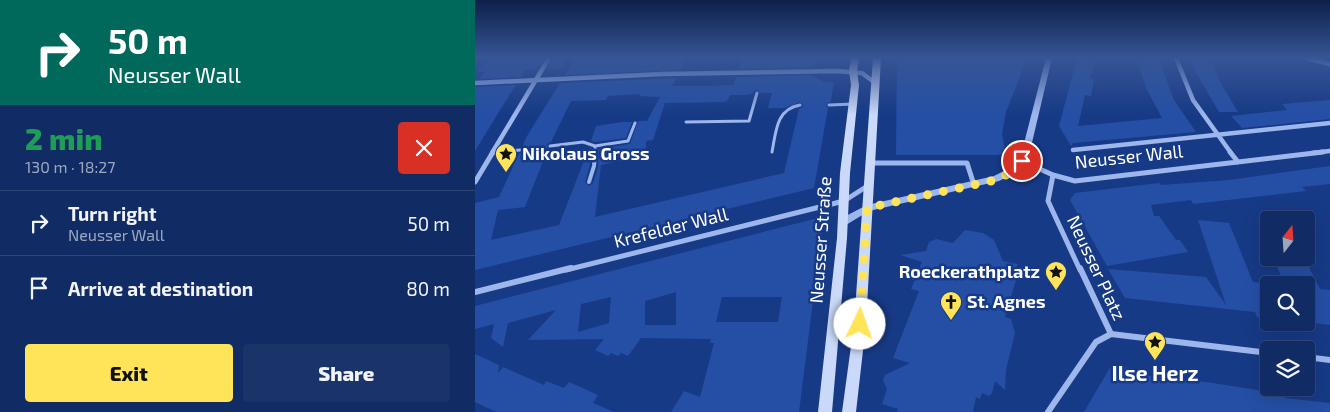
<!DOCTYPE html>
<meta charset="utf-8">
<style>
:root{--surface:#112c64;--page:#1a346a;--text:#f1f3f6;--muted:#9ca7bf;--line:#304878;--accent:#ffe459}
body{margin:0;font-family:"Exo 2",sans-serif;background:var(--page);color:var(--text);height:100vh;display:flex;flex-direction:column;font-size:19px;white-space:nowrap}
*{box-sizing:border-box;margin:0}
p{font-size:16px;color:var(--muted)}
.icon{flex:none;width:28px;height:28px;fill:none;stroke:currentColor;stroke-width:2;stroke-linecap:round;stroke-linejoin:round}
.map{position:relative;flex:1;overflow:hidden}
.panel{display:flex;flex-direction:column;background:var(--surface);width:475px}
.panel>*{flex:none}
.top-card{background:#00695c;color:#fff;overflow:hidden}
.needle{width:32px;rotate:17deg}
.buttons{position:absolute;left:785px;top:211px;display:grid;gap:10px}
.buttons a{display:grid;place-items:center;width:55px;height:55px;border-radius:5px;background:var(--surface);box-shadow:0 5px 20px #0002,0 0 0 1px var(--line);font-size:25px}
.pin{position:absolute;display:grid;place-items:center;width:42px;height:42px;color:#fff;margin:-21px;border:2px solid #fff;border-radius:50%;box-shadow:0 1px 5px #0007}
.me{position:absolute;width:55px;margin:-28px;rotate:3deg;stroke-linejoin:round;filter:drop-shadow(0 0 4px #0008)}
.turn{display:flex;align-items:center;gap:18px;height:105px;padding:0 25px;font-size:22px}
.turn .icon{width:65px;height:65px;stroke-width:2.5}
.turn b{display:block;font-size:35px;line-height:42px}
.round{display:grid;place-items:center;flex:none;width:52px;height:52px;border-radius:5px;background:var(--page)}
.head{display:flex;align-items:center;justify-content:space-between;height:85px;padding:0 25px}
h1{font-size:30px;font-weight:800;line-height:38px;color:#1e9e55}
.primary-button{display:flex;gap:10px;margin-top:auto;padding:10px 25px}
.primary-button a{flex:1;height:58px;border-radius:5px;background:var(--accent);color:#111;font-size:20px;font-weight:800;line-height:58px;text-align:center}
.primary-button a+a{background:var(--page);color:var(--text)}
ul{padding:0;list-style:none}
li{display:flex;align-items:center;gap:15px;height:65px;padding:0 25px;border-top:1px solid var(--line)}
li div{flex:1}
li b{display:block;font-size:19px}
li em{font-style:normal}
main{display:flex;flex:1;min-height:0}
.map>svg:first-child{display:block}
.building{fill:#254fa5;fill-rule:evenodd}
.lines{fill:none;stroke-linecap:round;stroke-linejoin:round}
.service-far1{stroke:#9db7ed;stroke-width:3}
.service{stroke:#9db7ed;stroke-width:4}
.minor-far2{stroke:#9db7ed;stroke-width:4.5}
.minor-far1{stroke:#9db7ed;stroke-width:5}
.minor{stroke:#9db7ed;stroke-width:6}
.tertiary{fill:#9db7ed;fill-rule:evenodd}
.secondary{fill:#cad9f9;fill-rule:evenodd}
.route{stroke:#ffe459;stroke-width:9;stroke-dasharray:0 16.2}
.labels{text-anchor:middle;stroke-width:5;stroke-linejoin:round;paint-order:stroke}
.poi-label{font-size:18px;font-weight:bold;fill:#fff;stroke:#173a86;text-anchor:start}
.street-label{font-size:18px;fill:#fff;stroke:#173a86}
.near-poi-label{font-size:21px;font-weight:bold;fill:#fff;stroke:#173a86}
</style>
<main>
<section class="panel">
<div class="top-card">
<div class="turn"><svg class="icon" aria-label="right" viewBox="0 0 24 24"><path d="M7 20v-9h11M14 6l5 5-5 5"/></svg><div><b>50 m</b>Neusser Wall</div></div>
</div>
<div class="head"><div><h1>2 min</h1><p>130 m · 18:27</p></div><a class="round" style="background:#d93025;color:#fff"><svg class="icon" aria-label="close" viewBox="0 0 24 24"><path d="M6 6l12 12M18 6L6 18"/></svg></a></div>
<ul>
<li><svg class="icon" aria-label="right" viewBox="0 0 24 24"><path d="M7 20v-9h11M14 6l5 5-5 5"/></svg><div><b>Turn right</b><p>Neusser Wall</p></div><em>50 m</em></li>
<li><svg class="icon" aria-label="arrive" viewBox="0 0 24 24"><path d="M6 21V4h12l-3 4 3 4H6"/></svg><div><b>Arrive at destination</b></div><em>80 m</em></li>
</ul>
<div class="primary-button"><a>Exit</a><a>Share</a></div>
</section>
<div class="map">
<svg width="855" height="412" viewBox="0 0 855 412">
<rect width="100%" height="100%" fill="#173a86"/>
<!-- building -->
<path class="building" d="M14 58H69L62 69 50 70 46 77 4 79 10 72H2Z
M78 58H89V68L72 69Z
M100 58H212L206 70 90 75Z
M268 58H341L339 67 264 69Z
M422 58H552L531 112 527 134 531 155H421Z
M602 58H620L615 79H619L616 96 610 95 603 126 687 118 671 88 661 58H686L687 68 699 100 721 132 598 143 596 146 584 126Z
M717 58H734L747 85 763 112H744L719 69Z
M337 75 349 82H359L356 101 351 105 353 108 339 188 0 270V203L24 197 44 154 48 152 47 147 52 136 85 83 202 78 197 86H234L258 85 261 77ZM280 90H283L285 93H297L293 108H309L325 102 328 104V107L324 109 309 173 120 217 126 165 171 155V141L178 140 190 103 249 102 253 100 255 95H271L278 93ZM165 94 164 96 185 97 172 121H163L155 144 123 149V167L118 183 114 186 110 182 115 165 117 148H114L84 225 16 240 23 210 50 207 73 149 72 144 76 142 96 101 131 100 133 96Z
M41 85 30 102 0 151V87Z
M855 100V119L767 128 756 116 812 110 807 104Z
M147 122H157L151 138 120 142 116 141 121 126Z
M855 166V184L827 187 831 191 718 204 716 200 676 205 679 216H684L701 240H705L713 252 632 266 595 200 600 193 684 183 686 185 754 180Z
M343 218 348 222 324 412H196L209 391 225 397 239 343H235L236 339 166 338 153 356 146 353 143 356 136 353 133 356 120 350 129 339 53 340 81 310 33 323 28 347 16 338 19 324 0 329V306ZM201 292V325H170V301ZM136 297 134 323 103 332 106 304ZM247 297H307L303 322H241Z
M723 220 754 223 778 282 794 284V318L782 317 780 312 650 298 633 269 731 277 751 305Z
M490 230 508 233 519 240 528 261 542 264 543 273 530 317 536 319 540 333 531 370 530 390 520 381 517 393 514 396 507 393 505 399 501 397 498 412H422L423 409 407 404 412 389 408 380 410 375 435 363 418 358 444 291 436 289 447 262 425 255 451 251 454 242 461 239 478 243Z
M798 258H829L845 289 855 290V325L831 322V285H810Z
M0 354 24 365 23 373 28 367 69 385 71 381 89 388 94 382 123 395 118 403 139 412H21L0 402Z
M636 366 655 368 656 374 731 382 809 394 810 398 855 403V412H609Z"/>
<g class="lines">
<!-- service-far1 -->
<path class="service-far1" d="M354 105 378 104
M211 122 274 121 282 93
M75 146 108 142 120 146 153 141 160 123
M297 152C301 132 301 109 325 105
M17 153 45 150
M120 153V146"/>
<!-- service -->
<path class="service" d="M17 153 28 152
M114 182 119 166 120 152"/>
<!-- minor-far2 -->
<path class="minor-far2" d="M701 58 718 100 756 153
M831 58 855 64
M0 83 187 74 362 71 387 73 399 82
M598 150 855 123
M17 153 74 58
M837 153 855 151"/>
<!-- minor-far1 -->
<path class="minor-far1" d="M755 152 763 162
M547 161 578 175 600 181 848 152
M396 163H492L499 185
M578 175 573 201 605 270
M0 182 18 152
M91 270 369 201 394 185"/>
<!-- minor -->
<path class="minor" d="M0 292 96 268
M636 334 794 353
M831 357 855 360
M573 412 621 342 636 334 605 268"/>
<!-- tertiary -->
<path class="tertiary" d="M571 58H577L555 151C548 166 539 174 524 181L394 211 371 225H365L364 222 365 219 392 205 519 176C531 170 541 164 547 151Z"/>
<!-- secondary -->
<path class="secondary" d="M376 58H384L382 71 384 85 375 173 372 238 357 412H343L362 238 365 173 376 85 374 71Z
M398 58H406L391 324 381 412H367L379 324Z"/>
</g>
<!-- sky -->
<linearGradient id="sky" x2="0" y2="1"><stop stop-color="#0d204a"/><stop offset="0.5" stop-color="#365595"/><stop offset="1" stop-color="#365595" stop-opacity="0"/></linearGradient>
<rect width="855" height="115" fill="url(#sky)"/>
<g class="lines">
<!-- route -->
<path class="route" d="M385 324 392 208 521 180 535 173 547 161"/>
</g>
<!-- icons -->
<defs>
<g id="sight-pin" transform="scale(1.125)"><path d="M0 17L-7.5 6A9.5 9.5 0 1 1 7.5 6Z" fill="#ffe459" stroke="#173a86"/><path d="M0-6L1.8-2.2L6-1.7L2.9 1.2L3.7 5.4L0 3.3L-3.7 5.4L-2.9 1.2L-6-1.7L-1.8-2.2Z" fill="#111"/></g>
<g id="church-pin" transform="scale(1.125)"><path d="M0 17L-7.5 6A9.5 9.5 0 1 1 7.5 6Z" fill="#ffe459" stroke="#173a86"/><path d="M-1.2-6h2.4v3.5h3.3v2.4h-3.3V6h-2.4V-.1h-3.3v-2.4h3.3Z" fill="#111"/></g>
</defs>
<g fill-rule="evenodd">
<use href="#sight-pin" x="31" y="154"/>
<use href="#sight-pin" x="581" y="272"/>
<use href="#church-pin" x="476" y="302"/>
<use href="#sight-pin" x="680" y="342"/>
</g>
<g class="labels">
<!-- poi labels -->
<g class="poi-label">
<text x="47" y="160">Nikolaus Gross</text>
<text x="565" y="278" text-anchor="end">Roeckerathplatz</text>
<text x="492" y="308">St. Agnes</text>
</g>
<!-- street labels -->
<g class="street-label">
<text transform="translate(654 157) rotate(-6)" y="6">Neusser Wall</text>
<text transform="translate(196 228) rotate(-14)" y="6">Krefelder Wall</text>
<text transform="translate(346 240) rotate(-86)" y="6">Neusser Straße</text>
<text transform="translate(621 268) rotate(65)" y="6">Neusser Platz</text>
</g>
<!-- near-poi labels -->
<g class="near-poi-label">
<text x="680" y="381">Ilse Herz</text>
</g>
</g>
</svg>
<div class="buttons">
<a><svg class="needle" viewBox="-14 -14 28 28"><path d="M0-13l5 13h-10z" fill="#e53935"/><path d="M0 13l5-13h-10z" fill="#9ca7bf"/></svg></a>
<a><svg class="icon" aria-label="search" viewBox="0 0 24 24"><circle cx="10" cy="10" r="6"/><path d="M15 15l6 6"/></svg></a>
<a><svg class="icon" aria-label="layers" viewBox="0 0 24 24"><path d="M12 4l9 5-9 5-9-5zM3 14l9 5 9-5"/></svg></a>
</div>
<div class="pin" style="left:547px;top:161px;background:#d93025"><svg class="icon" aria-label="arrive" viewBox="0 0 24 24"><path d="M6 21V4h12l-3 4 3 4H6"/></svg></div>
<svg class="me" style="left:385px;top:324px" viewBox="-20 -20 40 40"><circle r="19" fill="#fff"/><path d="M0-13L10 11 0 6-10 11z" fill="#ffe459"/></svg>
</div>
</main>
